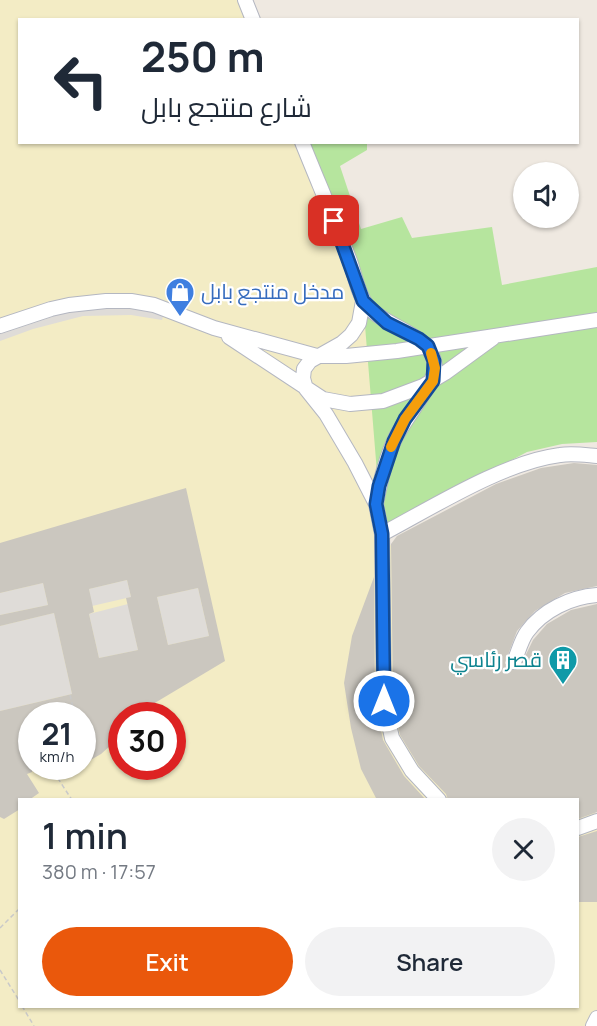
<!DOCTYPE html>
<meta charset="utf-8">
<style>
:root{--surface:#fff;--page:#f2f2f3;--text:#1f2937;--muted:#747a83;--accent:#ea580c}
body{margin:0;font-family:Manrope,Cairo,sans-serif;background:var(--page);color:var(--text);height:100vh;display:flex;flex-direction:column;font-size:22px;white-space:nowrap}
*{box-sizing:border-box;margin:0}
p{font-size:20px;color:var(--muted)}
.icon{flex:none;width:33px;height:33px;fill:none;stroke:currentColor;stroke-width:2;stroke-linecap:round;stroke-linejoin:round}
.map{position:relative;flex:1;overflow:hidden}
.side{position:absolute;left:18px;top:798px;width:561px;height:210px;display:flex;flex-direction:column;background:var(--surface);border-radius:0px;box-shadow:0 2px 4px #0004}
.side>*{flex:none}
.banner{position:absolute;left:18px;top:18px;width:561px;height:126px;border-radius:0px;box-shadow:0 2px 4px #0004;background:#fff;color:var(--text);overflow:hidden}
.tools{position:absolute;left:513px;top:162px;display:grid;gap:12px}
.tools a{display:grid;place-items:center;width:66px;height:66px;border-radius:50%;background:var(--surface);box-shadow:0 2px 4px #0004;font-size:30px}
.speed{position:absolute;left:18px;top:702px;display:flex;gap:12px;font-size:30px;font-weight:700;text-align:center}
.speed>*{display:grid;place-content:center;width:78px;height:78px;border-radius:50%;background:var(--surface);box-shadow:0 2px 4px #0004;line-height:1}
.speed small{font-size:15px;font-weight:400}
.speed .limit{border:9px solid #d22;background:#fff;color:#111}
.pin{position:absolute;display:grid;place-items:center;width:51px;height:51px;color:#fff;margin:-26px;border-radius:12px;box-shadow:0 3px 9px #0006}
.me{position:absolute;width:66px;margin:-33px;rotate:0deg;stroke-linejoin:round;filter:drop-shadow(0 0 4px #0008)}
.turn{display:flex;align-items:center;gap:21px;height:126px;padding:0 24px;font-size:27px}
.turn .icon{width:78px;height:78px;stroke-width:2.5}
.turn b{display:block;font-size:42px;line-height:51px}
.round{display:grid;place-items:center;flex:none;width:63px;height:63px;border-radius:32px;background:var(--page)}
.summary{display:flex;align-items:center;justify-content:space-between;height:102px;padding:0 24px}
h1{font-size:36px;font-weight:600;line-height:45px}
.action{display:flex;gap:12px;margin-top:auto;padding:12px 24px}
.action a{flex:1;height:69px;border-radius:36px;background:var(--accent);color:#fff;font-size:24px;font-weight:600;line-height:69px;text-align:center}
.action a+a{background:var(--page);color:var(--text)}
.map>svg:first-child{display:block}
.green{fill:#b6e59e}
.sand{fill:#f3ecc5;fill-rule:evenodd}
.plaza{fill:#dfdcd8}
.building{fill:#cbc7bf;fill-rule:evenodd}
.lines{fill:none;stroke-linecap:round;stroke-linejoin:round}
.minor-casing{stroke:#b4b7c1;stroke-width:16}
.path{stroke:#c9c9c9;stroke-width:1.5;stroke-dasharray:4.5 3;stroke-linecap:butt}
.minor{stroke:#fff;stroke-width:14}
.route-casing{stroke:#114b97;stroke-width:15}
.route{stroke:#1a73e8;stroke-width:10}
.slow{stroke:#f59e0b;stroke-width:10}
.labels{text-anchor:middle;stroke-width:4.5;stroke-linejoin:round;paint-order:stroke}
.shop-label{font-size:21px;fill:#366cbe;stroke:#fff;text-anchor:start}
.culture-label{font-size:21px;fill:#0d838f;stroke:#fff;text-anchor:end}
</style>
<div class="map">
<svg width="597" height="1026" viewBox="0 0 597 1026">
<rect width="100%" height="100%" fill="#efe9e1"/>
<!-- green -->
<path class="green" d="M0 0 20 20V142L367 143V150L340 166 361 229 402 217 412 238 492 227 502 285 597 267V442L562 444 527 452 425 506 358 556 182 739 32 315Z"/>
<!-- sand -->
<path class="sand" d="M0 0H245L252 19 20 20V142L301 143 363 301 382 534 597 815V1022L595 1026H0ZM32 716H82V766H32ZM122 716H172V766H122ZM20 800H578V1006H20Z"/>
<!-- plaza -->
<path class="plaza" d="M130 307 164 313 162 320 131 315 83 316 33 329 0 341V332L57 314 83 308Z
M127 580 131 597 92 606 89 589Z
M43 583 48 605 0 615V593Z
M198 588 209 636 168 645 157 597Z
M128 604 138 650 99 658 89 614Z
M54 613 72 694 0 711V626Z"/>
<!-- building -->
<path class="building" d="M574 463 597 465V586L565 593 535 611 517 631 505 663 510 670 519 669 533 640 547 624 571 610 597 604V812L578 819V800H448L446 794 419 766 400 735 393 700 391 544 397 536 496 484 541 468Z
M186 488 225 661 133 716H122V746L114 751 111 745 101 754 82 765V757L87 753 82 736V716H32V772L27 774 39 793 29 800H20V809L4 819 0 817V711L72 694 54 613 0 626V615L48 605 43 583 0 593V543ZM127 580 131 597 126 598 138 650 99 658 89 614 94 612 89 589ZM198 588 209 636 168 645 157 597Z
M374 577 375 701 383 740 404 776 426 800H377L361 769 351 728 344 683 352 636Z
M597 831V902H578V837Z"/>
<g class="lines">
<!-- minor casing -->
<g class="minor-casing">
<path id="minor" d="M245 0 253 20
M302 142C318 182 335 221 350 261 355 275 358 295 368 307 388 329 435 334 435 369 434 384 403 421 395 439 385 459 380 483 376 504
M363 301 359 323 351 335 342 343 310 361 304 369 303 378 306 389 326 414 355 463 376 504 382 534C433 507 504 462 560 455 572 453 585 455 597 456
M0 326 51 309 69 305 106 301H131L154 305 214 328 317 356H346L397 351 597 320
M229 337 323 399 350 404 383 401 423 386 445 373 493 338
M382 534 384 701 392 738 412 771 439 800
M514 662C518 653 521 640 527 632 543 610 571 597 597 595
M578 828 597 821
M593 1026 597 1018"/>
</g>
<!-- path -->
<path class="path" d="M70 695 75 716
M65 766 57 777 72 800
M0 928 20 908
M0 970 20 1002
M22 1006 34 1026"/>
<!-- minor -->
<use href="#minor" class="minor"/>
</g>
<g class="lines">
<!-- route casing -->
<g class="route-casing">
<path id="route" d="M334 221 363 301 387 323 419 339 428 346 434 361 433 381 405 419 394 441 379 486 376 504 382 534 384 701"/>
</g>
<!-- route -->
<use href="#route" class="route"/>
<!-- slow -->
<path class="slow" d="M391 447 405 419 433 381 435 368 431 353"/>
</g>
<!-- icons -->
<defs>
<g id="shop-pin" transform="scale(1.5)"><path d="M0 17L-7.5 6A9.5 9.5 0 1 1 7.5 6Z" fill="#3f7fe0" stroke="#fff"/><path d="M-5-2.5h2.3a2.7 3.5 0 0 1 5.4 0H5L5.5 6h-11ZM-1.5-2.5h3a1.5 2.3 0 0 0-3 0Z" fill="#fff"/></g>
<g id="building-pin" transform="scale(1.5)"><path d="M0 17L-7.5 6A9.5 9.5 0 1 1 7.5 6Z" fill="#0f9aa8" stroke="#fff"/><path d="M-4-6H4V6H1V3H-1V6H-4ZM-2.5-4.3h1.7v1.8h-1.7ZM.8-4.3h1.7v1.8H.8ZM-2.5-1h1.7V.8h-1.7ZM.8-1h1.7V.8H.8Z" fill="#fff"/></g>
</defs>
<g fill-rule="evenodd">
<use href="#shop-pin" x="180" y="292"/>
<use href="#building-pin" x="563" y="660"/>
</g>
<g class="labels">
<!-- shop labels -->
<g class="shop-label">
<text x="201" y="299">مدخل منتجع بابل</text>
</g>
<!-- culture labels -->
<g class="culture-label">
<text x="542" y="667">قصر رئاسي</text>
</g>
</g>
</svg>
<div class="tools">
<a><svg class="icon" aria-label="sound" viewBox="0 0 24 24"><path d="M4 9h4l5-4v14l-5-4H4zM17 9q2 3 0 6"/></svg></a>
</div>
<div class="speed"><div>21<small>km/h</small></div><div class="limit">30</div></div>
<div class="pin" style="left:334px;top:221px;background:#d93025"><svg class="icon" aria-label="arrive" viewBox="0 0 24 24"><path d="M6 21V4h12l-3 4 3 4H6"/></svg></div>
<svg class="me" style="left:384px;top:701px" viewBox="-20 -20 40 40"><circle r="17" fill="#1a73e8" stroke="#fff" stroke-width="3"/><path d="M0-11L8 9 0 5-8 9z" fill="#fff"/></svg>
<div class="banner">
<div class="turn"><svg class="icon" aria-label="left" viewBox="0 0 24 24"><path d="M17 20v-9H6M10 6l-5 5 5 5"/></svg><div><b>250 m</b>شارع منتجع بابل</div></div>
</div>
<section class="side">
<div class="summary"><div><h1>1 min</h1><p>380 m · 17:57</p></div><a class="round"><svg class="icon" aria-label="close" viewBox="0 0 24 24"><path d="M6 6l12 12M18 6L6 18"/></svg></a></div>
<div class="action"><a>Exit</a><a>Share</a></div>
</section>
</div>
